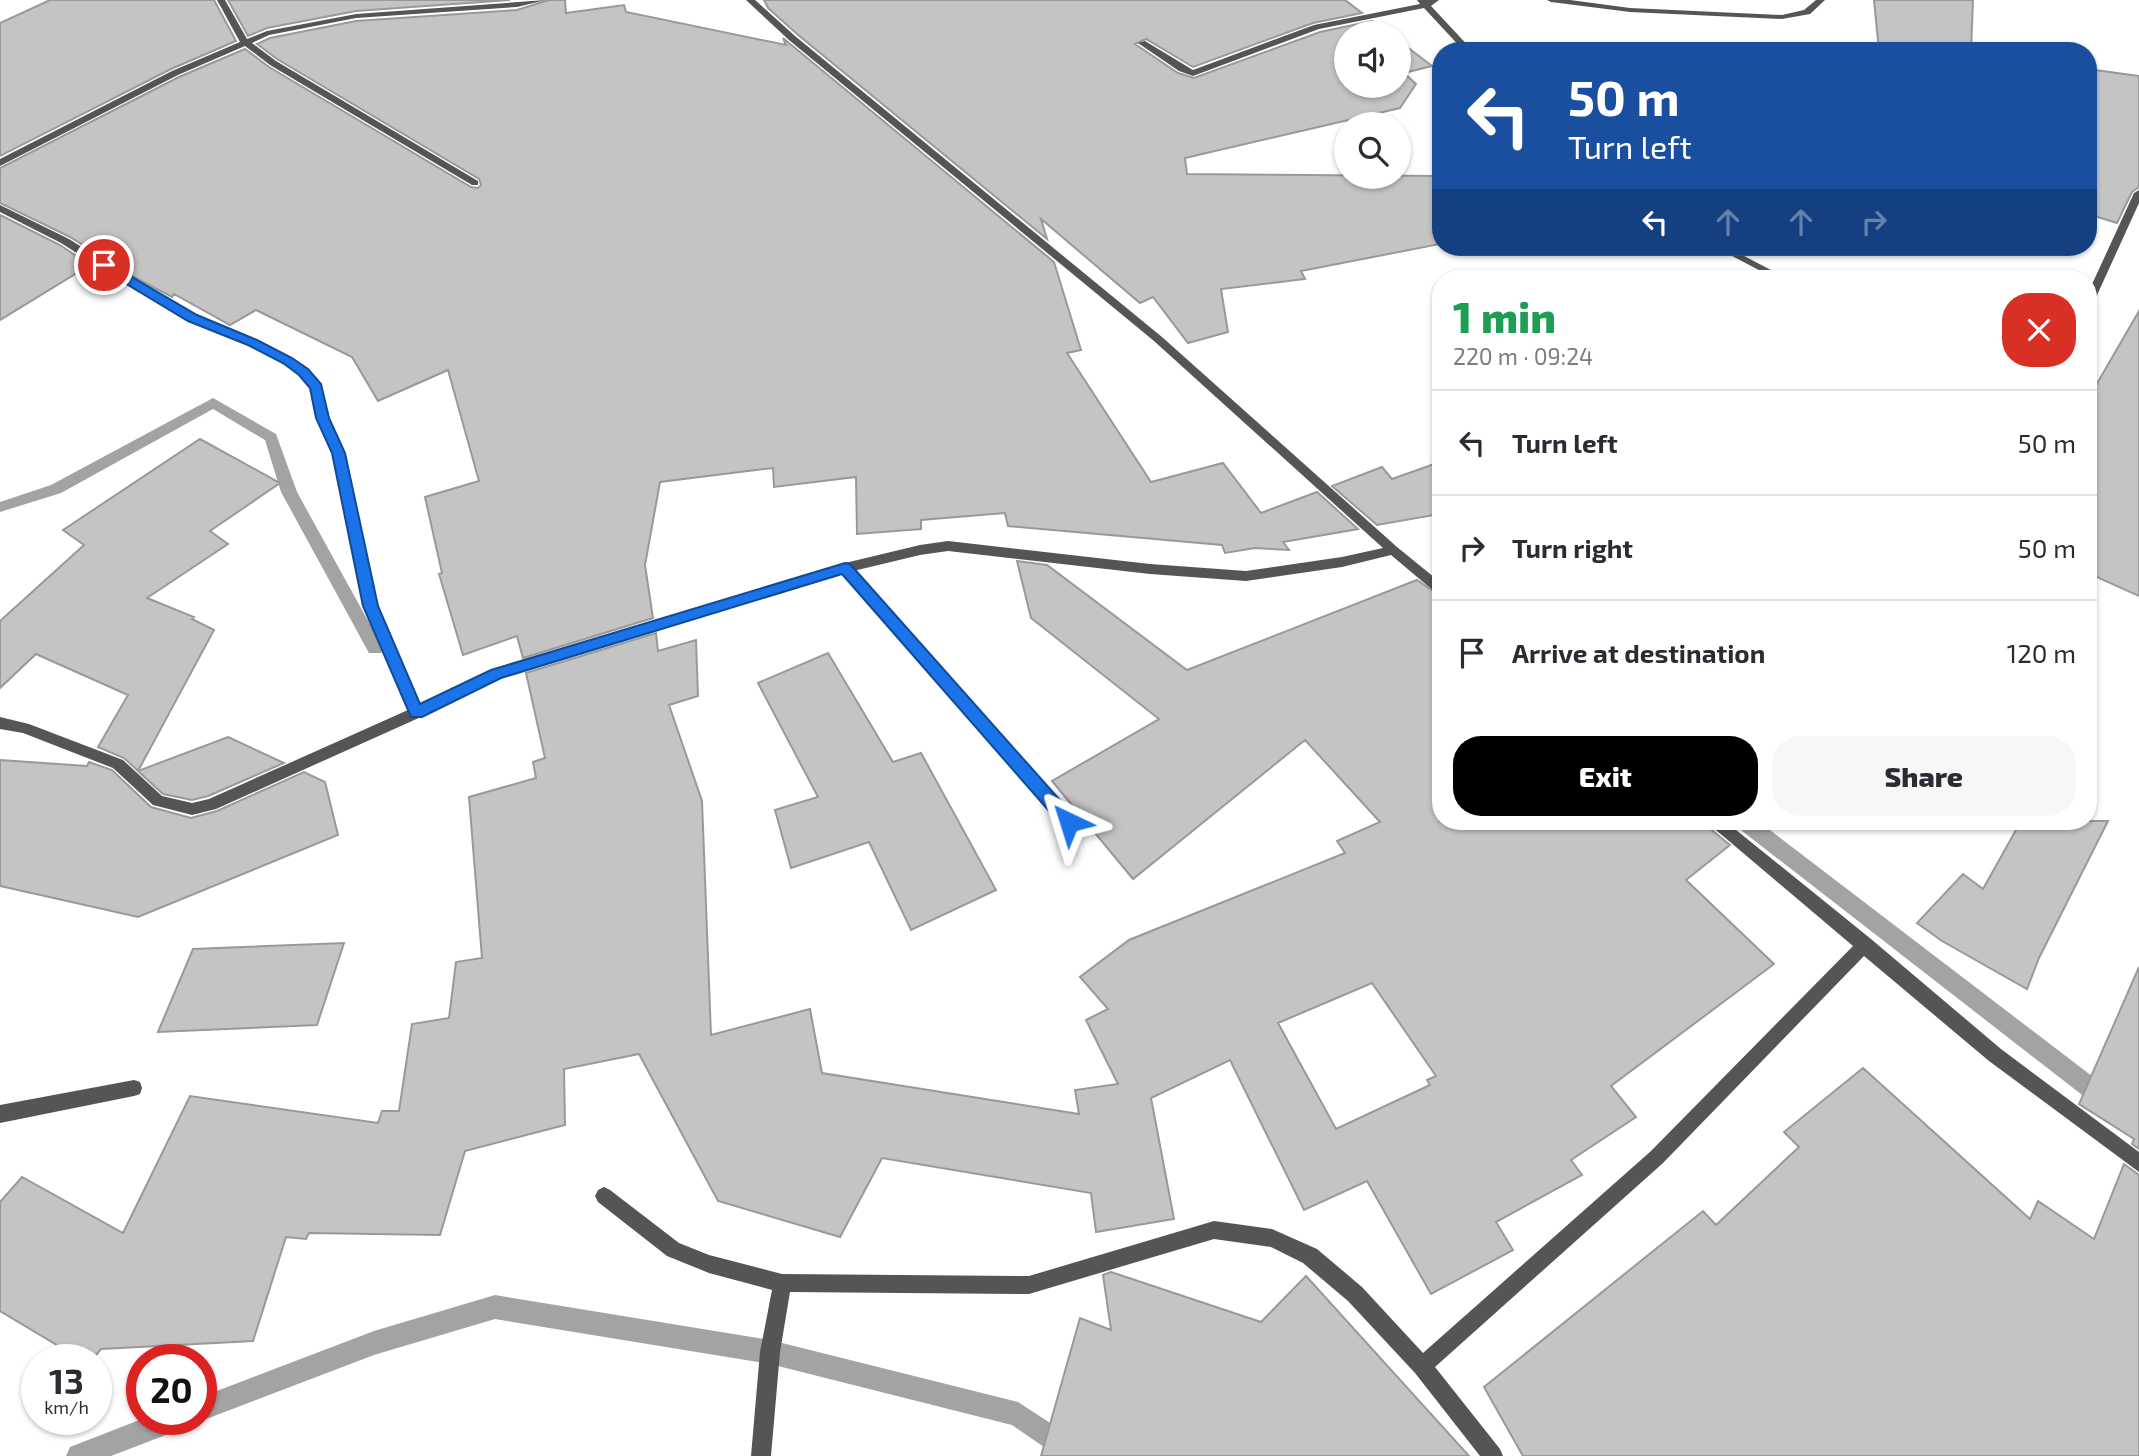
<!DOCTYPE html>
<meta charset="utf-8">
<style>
:root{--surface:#fff;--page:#f7f7f7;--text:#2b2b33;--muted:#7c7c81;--line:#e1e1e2;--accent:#000}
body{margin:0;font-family:"Exo 2",sans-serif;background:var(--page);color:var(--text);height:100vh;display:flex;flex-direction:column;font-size:26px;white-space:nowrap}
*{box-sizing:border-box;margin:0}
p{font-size:23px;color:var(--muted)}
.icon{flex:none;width:38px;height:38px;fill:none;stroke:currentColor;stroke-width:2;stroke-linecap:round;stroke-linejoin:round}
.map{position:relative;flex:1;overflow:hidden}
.sheet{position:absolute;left:1432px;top:270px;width:665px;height:560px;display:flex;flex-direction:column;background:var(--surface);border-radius:28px;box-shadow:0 2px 5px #0004}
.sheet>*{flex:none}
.guide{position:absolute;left:1432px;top:42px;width:665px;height:214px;border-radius:28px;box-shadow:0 2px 5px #0004;background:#1a4fa0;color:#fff;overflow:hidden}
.buttons{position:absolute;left:1334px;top:21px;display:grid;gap:14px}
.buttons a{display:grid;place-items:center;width:77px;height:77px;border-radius:50%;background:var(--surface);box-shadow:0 2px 5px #0004;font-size:35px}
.speed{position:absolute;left:21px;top:1344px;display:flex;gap:14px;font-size:35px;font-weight:700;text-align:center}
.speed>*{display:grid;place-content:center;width:91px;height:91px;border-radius:50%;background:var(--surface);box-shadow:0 2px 5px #0004;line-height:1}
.speed small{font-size:18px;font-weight:400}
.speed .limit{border:10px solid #d22;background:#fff;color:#111}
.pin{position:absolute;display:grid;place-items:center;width:60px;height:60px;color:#fff;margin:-30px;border:4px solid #fff;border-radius:50%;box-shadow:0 2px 7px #0007}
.me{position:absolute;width:77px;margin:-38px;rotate:319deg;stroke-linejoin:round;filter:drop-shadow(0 0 5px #0008)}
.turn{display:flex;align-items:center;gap:24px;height:147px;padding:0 21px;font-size:32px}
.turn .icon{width:91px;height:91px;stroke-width:2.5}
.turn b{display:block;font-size:49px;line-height:60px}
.lanes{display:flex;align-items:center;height:66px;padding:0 21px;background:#0003;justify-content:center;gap:35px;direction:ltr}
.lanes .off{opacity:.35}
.round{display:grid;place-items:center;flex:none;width:74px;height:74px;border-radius:28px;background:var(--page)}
.summary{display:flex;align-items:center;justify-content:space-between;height:119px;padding:0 21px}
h1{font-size:42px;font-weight:800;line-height:52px;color:#1e9e55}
.primary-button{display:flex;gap:14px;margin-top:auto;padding:14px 21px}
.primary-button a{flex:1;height:80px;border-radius:28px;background:var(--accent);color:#fff;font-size:28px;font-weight:800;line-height:80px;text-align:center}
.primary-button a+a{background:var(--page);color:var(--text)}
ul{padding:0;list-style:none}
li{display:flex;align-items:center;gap:21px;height:105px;padding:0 21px;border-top:2px solid var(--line)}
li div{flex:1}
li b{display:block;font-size:26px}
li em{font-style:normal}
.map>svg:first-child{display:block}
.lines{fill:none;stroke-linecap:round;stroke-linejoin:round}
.stream{fill:#a3a3a3;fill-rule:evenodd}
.building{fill:#c4c4c4;stroke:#999;stroke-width:2;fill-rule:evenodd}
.service{fill:#555;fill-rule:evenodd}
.minor{fill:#555;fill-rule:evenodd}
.route{fill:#1a73e8;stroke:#114b97;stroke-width:2}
</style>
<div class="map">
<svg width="2139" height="1456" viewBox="0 0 2139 1456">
<rect width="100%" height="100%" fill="#fff"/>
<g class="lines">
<!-- stream -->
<path class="stream" d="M213 398 276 434 297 492 383 648 381 653H369L281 492 265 440 213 409 61 493 0 512V502L51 485Z
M1735 821H1758L2139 1112V1136L2131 1133 1737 827Z
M495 1295 770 1340 1018 1402 1087 1447 1091 1456H1057L1012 1425 770 1364 495 1319 374 1355 201 1421 196 1419H201V1397L374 1331Z
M142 1419H187L184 1428 111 1456H66L70 1447Z"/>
</g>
<!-- building -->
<path class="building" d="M50 0H214L236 41 171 69 0 156V23Z
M228 0H510L356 11 267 28 248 36Z
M549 0H565L566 13 624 5 626 12 786 45 783 38 1054 262 1081 350 1067 353 1151 482 1223 463 1261 513 1317 492 1358 529 1283 542 1289 550 1255 548 1225 553 1222 545 1008 526 1005 513 921 520V529L857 534 856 477 774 487 773 468 660 482 645 565 653 618 523 658 517 636 463 655 439 574 442 573 425 497 479 481 448 370 378 401 352 357 256 310 230 325 174 294 172 297 134 277 70 237 0 203V168L179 77 245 49 269 67 471 187 478 188 481 185 479 179 277 59 257 44 270 38 356 21 517 10Z
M764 0H1345L1362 13 1313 23 1193 67 1146 39 1135 44 1178 73 1194 78 1320 32 1372 21 1389 33H1346V86H1398V40L1432 66 1404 73 1416 84 1400 108 1185 158 1187 174 1440 176V244L1301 271 1305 279 1221 289 1228 332 1188 343 1153 297 1140 303 1041 219 1047 239 797 34 768 8Z
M1874 0H1973L1971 51H1879Z
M2088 69 2139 76V187L2132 192 2117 223 2088 214Z
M0 215 60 245 90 265 0 320Z
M2139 311V596L2088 573V399Z
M200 439 280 483 210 531 228 544 147 598 194 617 192 619 214 630 138 771 124 758 98 747 128 695 36 654 0 688V621L84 545 63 530Z
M1440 462V514L1377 525 1332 486 1382 467 1392 479Z
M1017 561 1047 565 1187 670 1417 580 1440 596V821H1705L1708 827 1730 845 1686 880 1774 964 1611 1086 1636 1117 1571 1160 1582 1175 1496 1222 1513 1250 1431 1294 1367 1181 1304 1210 1230 1060 1151 1098 1174 1219 1096 1232 1091 1193 882 1158 840 1237 718 1201 639 1054 564 1069 565 1125 465 1151 440 1235 309 1233 306 1239 286 1237 253 1341 101 1349 92 1360H82L0 1311V1202L22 1177 123 1233 190 1096 378 1123 382 1111H399L412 1024 449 1018 456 962 482 958 469 797 536 778 533 762 545 758 526 673 656 633 658 651 696 640 698 696 669 705 702 801 711 1035 810 1009 822 1073 1079 1114 1075 1090 1118 1084 1086 1020 1108 1009 1080 977 1129 940 1345 853 1337 841 1380 822 1305 740 1133 879 1052 781 1159 719 1031 618ZM1372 983 1436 1076 1427 1080 1430 1085 1336 1129 1278 1023Z
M828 653 893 762 921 753 996 890 911 930 869 842 791 868 775 810 818 797 758 683Z
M228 737 284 763 208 796 192 800 163 794 138 771Z
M0 760 87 766 89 762 112 770 151 807 191 818 217 811 304 772 325 782 338 835 138 917 0 886Z
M2021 821H2108L2039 958 2027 989 1942 941 1917 923 1963 874 1983 889Z
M344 943 317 1025 158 1032 193 949Z
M2139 967V1149L2132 1144 2134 1139 2079 1104Z
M1863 1068 2030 1219 2038 1201 2094 1239 2124 1164 2139 1175V1456H1523L1484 1387 1703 1211 1716 1225 1799 1147 1784 1132Z
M1111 1272 1261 1322 1306 1276 1469 1456H1041L1080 1318 1111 1330 1103 1275Z"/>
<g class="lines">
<!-- service -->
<path class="service" d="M845 563 849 565 1074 818 1076 822 1074 826 1069 828 1064 826 841 571 839 568Z"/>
<!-- minor -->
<path class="minor" d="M217 0H225L247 39 267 31 356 14 546 0 517 7 356 18 269 35 252 43 276 61 478 181V185H472L270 65 245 46 178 75 0 166V159L172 71 240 42Z
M746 0H755L795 36 1162 337 1397 547 1440 582V594L1435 592 1391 555 1342 567 1246 581 1150 574 948 551 920 555 845 573 500 678 421 717 216 809 192 815 153 805 113 768 23 733 0 729V717L29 724 123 760 162 796 192 803 209 799 408 710 365 606 333 453 317 418 311 388 300 374 248 344 189 320 135 290 61 243 0 212V205L69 239 143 286 197 316 256 340 308 370 322 387 329 418 345 453 377 606 420 705 496 669 845 563 920 545 948 541 1150 564 1246 571 1342 557 1383 548 1154 341 789 40Z
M1417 0H1439L1431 6 1473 51H1464L1424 8 1319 29 1193 76 1179 71 1138 43 1145 41 1193 70 1314 25 1420 4Z
M1547 0H1570L1630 8 1782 15 1804 10 1816 0H1825L1810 14 1782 19 1630 12 1551 2Z
M2139 190V203L2093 304 2088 307V293L2134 193Z
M1715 247H1727L1786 278H1774Z
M1708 821H1725L1871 939 2001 1049 2139 1152V1172L1989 1061 1864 956 1663 1163 1435 1367 1500 1449 1503 1456H1480L1415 1373 1348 1301 1303 1263 1271 1247 1214 1239 1029 1294 790 1292 780 1352 771 1456H751L760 1352 772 1290 709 1273 667 1256 598 1202 595 1196 598 1190 604 1187 610 1190 679 1243 709 1255 782 1274 1029 1276 1214 1221 1272 1229 1317 1249 1362 1287 1423 1353 1651 1151 1853 946 1710 825Z
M134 1080 140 1082 142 1088 140 1094 134 1096 0 1123V1105Z"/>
</g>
<!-- route -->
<path class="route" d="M100 263H108L197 315 257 340 292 358 308 369 321 384 329 418 345 453 378 606 420 704 491 670 845 563 850 564 1075 817 1077 822 1075 827 1069 830 1063 827 842 574 501 678 422 717H411L363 606 332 453 316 418 310 388 299 375 283 363 248 345 188 321 100 268Z"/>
</svg>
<div class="buttons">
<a><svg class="icon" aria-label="sound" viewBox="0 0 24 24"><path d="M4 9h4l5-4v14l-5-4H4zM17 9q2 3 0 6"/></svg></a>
<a><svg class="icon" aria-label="search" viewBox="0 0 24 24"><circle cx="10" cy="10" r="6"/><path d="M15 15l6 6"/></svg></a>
</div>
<div class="speed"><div>13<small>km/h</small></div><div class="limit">20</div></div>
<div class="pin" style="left:104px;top:265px;background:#d93025"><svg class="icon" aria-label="arrive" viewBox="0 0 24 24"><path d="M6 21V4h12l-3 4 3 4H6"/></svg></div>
<svg class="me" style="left:1069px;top:822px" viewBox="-20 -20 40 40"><path d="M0-17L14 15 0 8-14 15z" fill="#1a73e8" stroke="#fff" stroke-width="4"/></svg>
<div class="guide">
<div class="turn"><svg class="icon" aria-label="left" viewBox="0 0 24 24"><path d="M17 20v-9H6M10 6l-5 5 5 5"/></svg><div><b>50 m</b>Turn left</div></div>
<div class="lanes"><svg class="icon" aria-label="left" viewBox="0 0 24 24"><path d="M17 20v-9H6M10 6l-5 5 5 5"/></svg><svg class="icon off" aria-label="ahead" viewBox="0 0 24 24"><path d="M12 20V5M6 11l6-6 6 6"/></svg><svg class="icon off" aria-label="ahead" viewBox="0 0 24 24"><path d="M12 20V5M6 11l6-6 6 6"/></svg><svg class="icon off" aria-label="right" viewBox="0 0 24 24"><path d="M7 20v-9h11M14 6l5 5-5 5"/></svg></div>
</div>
<section class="sheet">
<div class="summary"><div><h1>1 min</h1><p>220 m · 09:24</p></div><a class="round" style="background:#d93025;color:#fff"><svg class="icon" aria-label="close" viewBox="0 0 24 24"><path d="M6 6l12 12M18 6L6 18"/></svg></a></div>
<ul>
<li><svg class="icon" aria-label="left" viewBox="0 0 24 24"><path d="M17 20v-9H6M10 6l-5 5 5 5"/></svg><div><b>Turn left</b></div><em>50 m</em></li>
<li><svg class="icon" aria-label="right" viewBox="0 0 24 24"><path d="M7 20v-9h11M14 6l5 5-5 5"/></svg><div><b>Turn right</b></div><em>50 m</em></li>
<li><svg class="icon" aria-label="arrive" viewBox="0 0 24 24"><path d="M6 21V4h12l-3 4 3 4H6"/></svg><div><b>Arrive at destination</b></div><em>120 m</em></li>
</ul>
<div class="primary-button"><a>Exit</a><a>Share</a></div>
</section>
</div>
